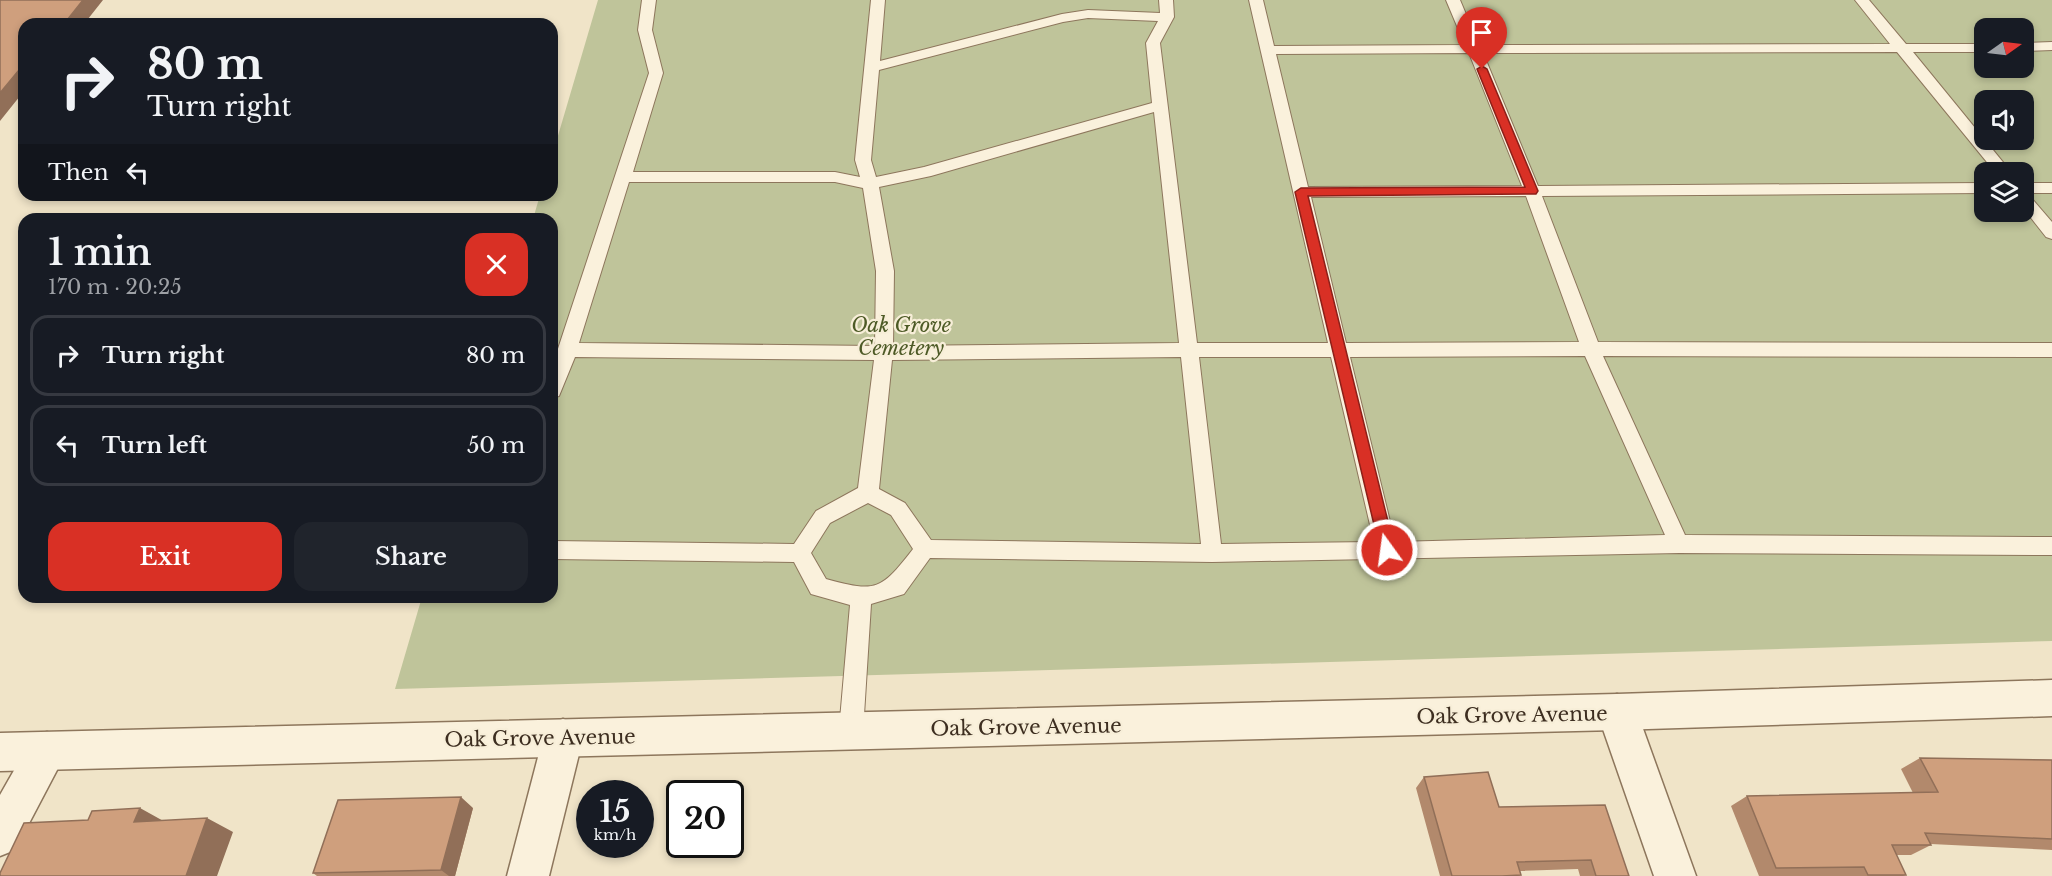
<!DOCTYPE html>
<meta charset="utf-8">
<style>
:root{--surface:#171b24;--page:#20242c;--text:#f1f3f6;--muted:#9ea1a6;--line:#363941;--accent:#d93025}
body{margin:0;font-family:"Libre Baskerville",serif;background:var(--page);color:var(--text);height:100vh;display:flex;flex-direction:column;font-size:22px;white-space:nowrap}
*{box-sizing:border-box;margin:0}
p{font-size:20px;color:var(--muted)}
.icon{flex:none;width:33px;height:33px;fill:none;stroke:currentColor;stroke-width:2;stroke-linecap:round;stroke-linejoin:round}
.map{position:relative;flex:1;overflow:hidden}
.sheet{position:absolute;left:18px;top:213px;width:540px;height:390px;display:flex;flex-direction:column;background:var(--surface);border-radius:18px;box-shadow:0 3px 9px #0003}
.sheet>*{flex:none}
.guide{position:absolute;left:18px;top:18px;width:540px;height:183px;border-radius:18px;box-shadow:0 3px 9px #0003;background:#171b24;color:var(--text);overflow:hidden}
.needle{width:39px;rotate:76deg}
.tools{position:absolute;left:1974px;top:18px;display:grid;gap:12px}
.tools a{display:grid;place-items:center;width:60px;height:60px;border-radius:12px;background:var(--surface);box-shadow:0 3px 9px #0003;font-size:30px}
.speed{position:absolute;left:576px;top:780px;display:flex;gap:12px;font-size:30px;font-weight:700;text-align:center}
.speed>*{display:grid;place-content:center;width:78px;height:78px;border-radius:50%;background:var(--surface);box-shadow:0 3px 9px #0003;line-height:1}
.speed small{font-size:15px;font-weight:400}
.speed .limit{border:3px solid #111;border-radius:9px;background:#fff;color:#111}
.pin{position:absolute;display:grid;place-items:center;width:51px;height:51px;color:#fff;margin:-62px -26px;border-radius:50% 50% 50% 0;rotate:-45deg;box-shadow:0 0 6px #0007}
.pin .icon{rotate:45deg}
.me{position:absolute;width:66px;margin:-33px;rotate:346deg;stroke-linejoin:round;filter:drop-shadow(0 0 4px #0008)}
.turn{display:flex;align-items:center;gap:21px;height:126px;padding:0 30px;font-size:27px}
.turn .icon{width:78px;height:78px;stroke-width:2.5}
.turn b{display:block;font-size:42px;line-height:51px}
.then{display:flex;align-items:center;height:57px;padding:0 30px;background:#0003;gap:12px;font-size:22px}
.round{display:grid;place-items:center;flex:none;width:63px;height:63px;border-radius:18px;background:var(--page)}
.summary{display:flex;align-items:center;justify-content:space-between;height:102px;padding:0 30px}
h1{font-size:36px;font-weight:600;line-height:45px}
.button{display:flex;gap:12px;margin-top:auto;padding:12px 30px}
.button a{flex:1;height:69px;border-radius:18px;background:var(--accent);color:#fff;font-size:24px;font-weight:600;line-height:69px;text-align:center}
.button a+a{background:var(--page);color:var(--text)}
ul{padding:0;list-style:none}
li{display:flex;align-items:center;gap:18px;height:81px;margin:0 12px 9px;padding:0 18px;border:3px solid var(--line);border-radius:18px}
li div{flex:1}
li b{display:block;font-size:22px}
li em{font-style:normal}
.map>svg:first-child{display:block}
.cemetery{fill:#bfc49a;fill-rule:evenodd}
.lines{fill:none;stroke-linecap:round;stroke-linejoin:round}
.service-casing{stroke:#8d765c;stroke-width:2}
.minor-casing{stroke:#8d765c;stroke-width:3}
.tertiary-casing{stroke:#8d765c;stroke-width:3}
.service{fill:#faf1dc;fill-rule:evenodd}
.minor{fill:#faf1dc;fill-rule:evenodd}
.tertiary{fill:#faf1dc;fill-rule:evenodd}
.wall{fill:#b2896c}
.shaded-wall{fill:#916f58}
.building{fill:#cf9f7d;stroke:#916f58;stroke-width:1.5}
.route{fill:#d93025;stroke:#8d1f18;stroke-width:1.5}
.labels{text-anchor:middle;stroke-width:4.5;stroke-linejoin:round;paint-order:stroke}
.park-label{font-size:20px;font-style:italic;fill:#4d5a26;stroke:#f7eed8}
.street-label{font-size:20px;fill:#3d2e20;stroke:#f7eed8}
</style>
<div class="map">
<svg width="2052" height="876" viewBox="0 0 2052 876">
<rect width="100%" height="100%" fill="#f0e4c8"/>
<!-- cemetery -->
<path class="cemetery" d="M598 0H2052V641L395 689 422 597H552V219H533L540 195H552V156ZM1984 28H2024V68H1984ZM1984 100H2024V140H1984ZM1984 172H2024V212H1984Z"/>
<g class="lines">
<!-- service casing -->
<g class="service-casing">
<path id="service" d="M642 0H656L652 30 663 73 633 172H835L860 177 855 160 871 0H885L880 61 1062 14 1088 10 1160 13 1159 0H1173L1174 17 1160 43 1197 343H1328L1249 0H1263L1274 46 1465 45 1446 0H1460L1479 45 1890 44 1855 0H1869L1906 44H1984V52H1913L2011 172H1995L1897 52 1483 53 1538 186 1984 183V193L1542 196 1598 342 2052 343V357L1603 356 1685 535 2052 537V555L1679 553 1212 562 930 558 904 594 871 604 863 731 859 739 851 742 843 739 839 731 850 605 811 594 794 562 552 559V541L794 544 816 511 858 488 874 360 575 357 559 396 552 398V367L649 73 638 30ZM1088 18 1158 21 1146 43 1152 103 924 167 876 177 871 160 879 70 1063 22ZM1469 53 1522 186 1308 187 1276 54ZM1154 112 1179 343 893 346 894 271 879 187 931 176ZM629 182H835L863 188 876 271 875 346 579 343ZM1526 196 1579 342 1346 343 1311 197ZM1585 356 1665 535 1395 542 1350 357ZM1181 357 1201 544 931 540 905 503 879 489 892 360ZM1199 357H1331L1374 542 1221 544ZM868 503 891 515 913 549C881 590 877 593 826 579L811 553 830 523Z
M2052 42V50L2024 51V43Z
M2024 183H2052V193H2027L2052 222V239L2046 237 2024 209Z"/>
</g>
<!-- minor casing -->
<g class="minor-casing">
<path id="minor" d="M1617 694 1631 699 1637 712 1696 876H1654L1597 712 1603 699Z
M563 719 577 725 583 738 549 876H507L543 738 549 725Z
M47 732 61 737 67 751 15 850 0 856V795L33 737Z"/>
</g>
<!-- tertiary casing -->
<g class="tertiary-casing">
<path id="tertiary" d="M2052 680V716L1617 730 0 771V733L1617 694Z"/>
</g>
<!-- service -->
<use href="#service" class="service"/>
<!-- minor -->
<use href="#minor" class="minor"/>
<!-- tertiary -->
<use href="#tertiary" class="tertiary"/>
</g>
<!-- wall -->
<path class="wall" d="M1920 758 2052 760V850L1931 844V845L1911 855H1896L1906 875 1903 876H1759L1731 806 1747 796 1913 793 1901 769Z
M1424 777 1499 807 1629 876H1580L1578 869 1520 871 1521 875 1519 876H1440L1416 788Z
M473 808 455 876H317L313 873Z"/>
<!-- shaded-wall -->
<path class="shaded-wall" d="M83 0H103L84 24H64Z
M24 64V91L0 121V93Z
M461 797 473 808 455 876H449L441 870Z
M140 808 167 823 134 822Z
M207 818 233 832 217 876H186Z"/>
<!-- building -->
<path class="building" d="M0 0H83L64 24H24V64L0 93Z
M1920 758 2052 760V839L1925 833 1931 845H1892L1906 875H1868L1864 867 1776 868 1747 796 1938 792Z
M1488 772 1499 807 1605 805 1629 876H1596L1591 860 1517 862 1521 875 1502 876H1452L1424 777Z
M461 797 441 870 313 873 338 800Z
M140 808 134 822 207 818 186 876H0V873L24 823 88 820 92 811Z"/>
<!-- route -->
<path class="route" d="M1482 66 1487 69 1538 191 1536 194 1308 196 1395 550 1387 557 1380 550 1295 192 1301 188 1525 187 1477 69Z"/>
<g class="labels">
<!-- park labels -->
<g class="park-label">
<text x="901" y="332">Oak Grove<tspan x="901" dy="23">Cemetery</tspan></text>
</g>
<!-- street labels -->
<g class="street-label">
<text transform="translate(1512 715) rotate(-1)" y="7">Oak Grove Avenue</text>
<text transform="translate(1026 727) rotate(-1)" y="7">Oak Grove Avenue</text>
<text transform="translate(540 738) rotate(-1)" y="7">Oak Grove Avenue</text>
</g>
</g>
</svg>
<div class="tools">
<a><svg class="needle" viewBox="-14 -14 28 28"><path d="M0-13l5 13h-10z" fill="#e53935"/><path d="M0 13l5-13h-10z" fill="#9ea1a6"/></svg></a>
<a><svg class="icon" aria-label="sound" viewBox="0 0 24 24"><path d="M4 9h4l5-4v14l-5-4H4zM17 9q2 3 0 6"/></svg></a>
<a><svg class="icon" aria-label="layers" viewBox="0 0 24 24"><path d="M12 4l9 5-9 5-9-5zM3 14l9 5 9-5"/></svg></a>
</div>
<div class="speed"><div>15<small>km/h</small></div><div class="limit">20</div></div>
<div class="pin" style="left:1482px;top:69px;background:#d93025"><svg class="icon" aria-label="arrive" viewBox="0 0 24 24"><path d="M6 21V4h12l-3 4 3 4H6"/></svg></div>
<svg class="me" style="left:1387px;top:550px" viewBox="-20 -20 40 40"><circle r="17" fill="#d93025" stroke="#fff" stroke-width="3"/><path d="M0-11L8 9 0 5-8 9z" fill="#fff"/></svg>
<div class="guide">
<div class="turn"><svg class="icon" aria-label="right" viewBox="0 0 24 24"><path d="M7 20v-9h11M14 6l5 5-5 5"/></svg><div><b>80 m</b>Turn right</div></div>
<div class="then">Then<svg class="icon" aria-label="left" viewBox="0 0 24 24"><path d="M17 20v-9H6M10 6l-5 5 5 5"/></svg></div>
</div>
<section class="sheet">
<div class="summary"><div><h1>1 min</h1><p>170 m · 20:25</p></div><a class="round" style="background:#d93025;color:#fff"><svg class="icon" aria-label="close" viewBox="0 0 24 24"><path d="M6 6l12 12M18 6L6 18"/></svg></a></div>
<ul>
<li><svg class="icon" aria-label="right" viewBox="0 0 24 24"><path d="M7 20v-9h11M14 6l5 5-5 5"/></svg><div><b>Turn right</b></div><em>80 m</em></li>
<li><svg class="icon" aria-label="left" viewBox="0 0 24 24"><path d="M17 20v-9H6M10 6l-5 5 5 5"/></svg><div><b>Turn left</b></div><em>50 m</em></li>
</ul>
<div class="button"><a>Exit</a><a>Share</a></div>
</section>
</div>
